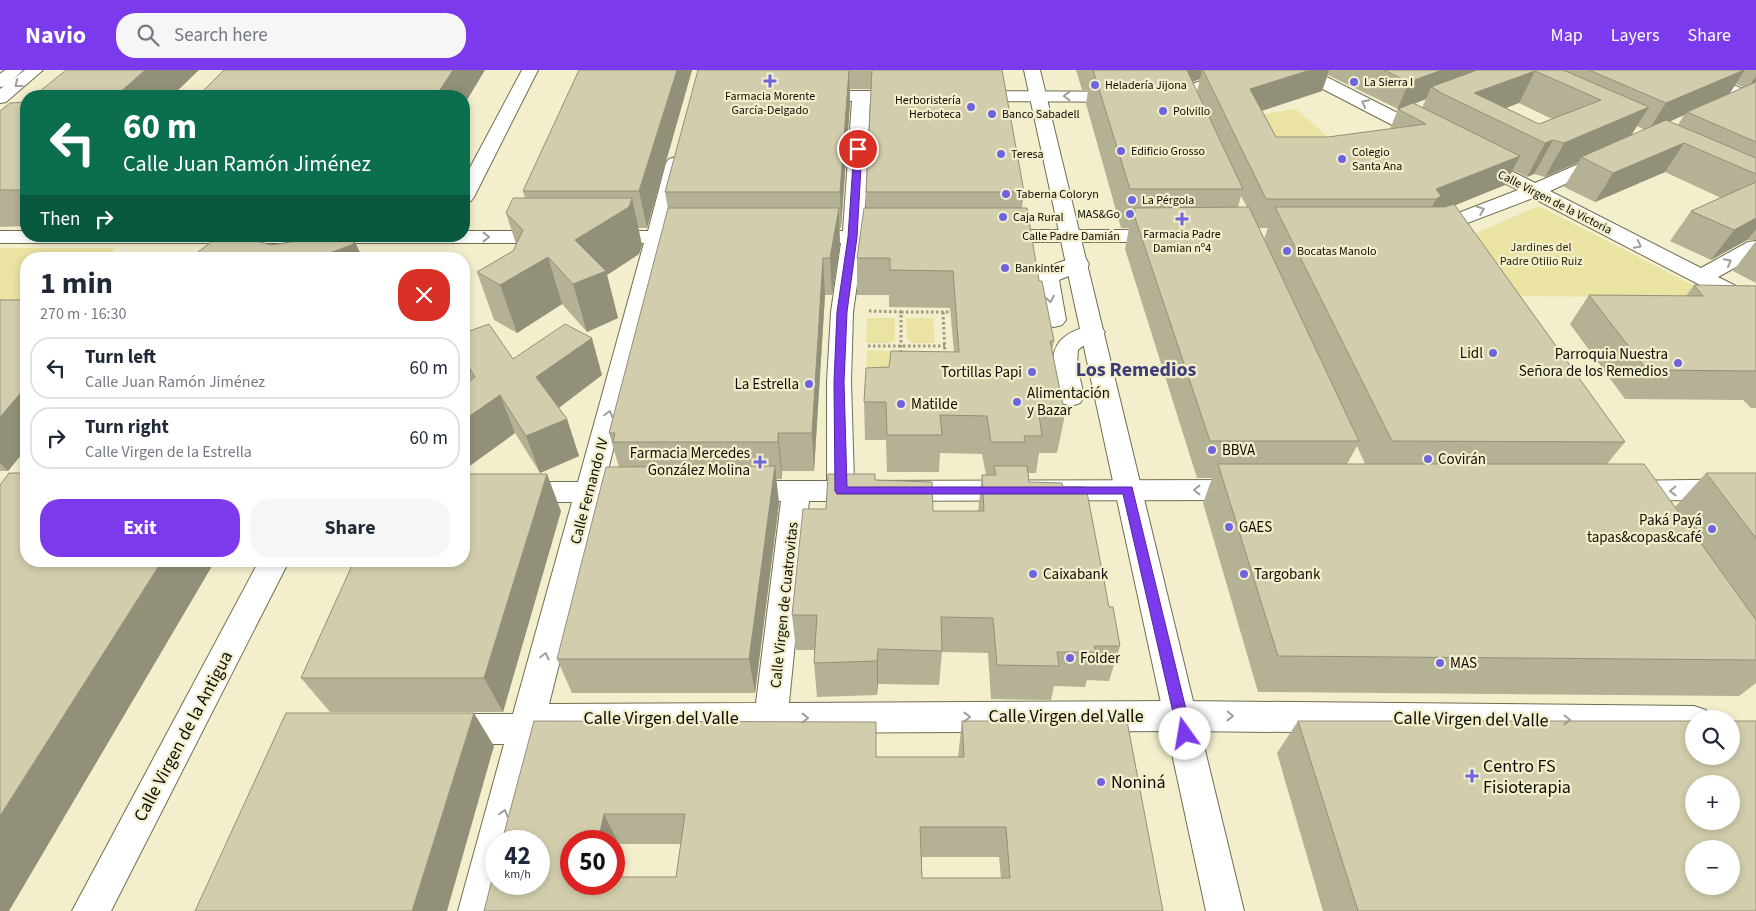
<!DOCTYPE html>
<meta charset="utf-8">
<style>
:root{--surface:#fff;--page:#f6f6f7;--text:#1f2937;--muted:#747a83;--line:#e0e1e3;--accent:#7c3aed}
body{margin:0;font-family:"Source Sans 3",sans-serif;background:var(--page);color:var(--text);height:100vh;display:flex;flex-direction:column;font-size:19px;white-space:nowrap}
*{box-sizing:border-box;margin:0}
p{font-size:16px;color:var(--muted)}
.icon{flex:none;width:28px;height:28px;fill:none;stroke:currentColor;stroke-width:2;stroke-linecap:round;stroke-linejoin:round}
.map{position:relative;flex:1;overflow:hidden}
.sheet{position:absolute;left:20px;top:182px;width:450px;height:315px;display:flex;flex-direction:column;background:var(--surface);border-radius:20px;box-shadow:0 2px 8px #0003}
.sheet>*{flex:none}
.banner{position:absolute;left:20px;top:20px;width:450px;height:152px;border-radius:20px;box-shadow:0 2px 8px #0003;background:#0b6e4f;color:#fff;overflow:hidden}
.buttons{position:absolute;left:1685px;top:640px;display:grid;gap:10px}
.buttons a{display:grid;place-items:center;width:55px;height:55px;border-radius:50%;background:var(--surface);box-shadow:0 2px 8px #0003;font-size:25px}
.speed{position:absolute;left:485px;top:760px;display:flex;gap:10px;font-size:25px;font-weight:700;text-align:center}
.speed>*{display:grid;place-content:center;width:65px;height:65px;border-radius:50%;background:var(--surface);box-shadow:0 2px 8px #0003;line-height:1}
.speed small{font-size:12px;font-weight:400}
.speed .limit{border:8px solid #d22;background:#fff;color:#111}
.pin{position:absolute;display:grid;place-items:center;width:42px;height:42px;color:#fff;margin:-21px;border:2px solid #fff;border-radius:50%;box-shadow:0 1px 5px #0007}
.me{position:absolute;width:55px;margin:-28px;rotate:347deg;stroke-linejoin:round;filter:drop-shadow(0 0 4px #0008)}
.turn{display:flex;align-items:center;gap:18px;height:105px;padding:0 20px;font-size:22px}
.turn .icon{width:65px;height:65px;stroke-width:2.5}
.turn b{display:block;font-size:35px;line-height:42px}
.then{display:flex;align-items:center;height:48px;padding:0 20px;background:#0003;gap:10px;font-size:19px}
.round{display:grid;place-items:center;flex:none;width:52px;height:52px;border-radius:20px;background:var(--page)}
.headline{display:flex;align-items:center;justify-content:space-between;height:85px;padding:0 20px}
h1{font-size:30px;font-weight:700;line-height:38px}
.button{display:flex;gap:10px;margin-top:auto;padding:10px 20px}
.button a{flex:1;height:58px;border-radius:20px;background:var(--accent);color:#fff;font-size:20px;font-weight:700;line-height:58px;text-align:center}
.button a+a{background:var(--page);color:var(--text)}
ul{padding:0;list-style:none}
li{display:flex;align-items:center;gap:15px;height:62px;margin:0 10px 8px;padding:0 10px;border:2px solid var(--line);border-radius:20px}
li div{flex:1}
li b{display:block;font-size:19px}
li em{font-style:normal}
header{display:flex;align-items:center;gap:30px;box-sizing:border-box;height:70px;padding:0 25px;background:var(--accent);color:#fff}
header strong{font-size:24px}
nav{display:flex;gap:28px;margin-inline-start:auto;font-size:18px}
.search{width:350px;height:45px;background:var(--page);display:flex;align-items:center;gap:12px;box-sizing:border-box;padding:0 18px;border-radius:20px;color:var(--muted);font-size:19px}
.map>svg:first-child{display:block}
.green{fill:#ebe3a1}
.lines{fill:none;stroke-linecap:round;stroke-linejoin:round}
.minor-casing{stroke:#716d4f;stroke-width:2}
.major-casing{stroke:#716d4f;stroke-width:2}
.path{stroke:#9e9b82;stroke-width:3;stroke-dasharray:2.5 2.5;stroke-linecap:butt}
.minor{fill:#fff;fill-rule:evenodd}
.major{fill:#fff;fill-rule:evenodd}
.wall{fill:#b5b195;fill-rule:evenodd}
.shaded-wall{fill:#939079}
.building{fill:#d2cead;stroke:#939079;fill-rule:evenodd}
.oneway{stroke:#9f9e9a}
.route{fill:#7c3aed;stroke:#51269a}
.poi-dot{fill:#6d65df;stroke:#f3efcd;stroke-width:2}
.labels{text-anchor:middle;stroke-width:4.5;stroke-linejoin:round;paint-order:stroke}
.far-poi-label{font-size:12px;fill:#0e0d03;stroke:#f3efcd;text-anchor:start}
.far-street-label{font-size:12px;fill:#0e0d03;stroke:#f3efcd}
.far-park-label{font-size:12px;fill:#2e2b0c;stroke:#f3efcd}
.poi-label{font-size:15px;fill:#0e0d03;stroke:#f3efcd;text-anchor:start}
.street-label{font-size:15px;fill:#0e0d03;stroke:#f3efcd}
.near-street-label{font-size:18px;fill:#0e0d03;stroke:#f3efcd}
.near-poi-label{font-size:18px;fill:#0e0d03;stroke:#f3efcd;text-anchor:start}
.district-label{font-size:20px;font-weight:bold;fill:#3e3c79;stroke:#f3efcd}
</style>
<header>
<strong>Navio</strong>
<div class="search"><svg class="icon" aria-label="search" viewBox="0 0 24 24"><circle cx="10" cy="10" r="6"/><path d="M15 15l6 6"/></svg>Search here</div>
<nav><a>Map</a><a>Layers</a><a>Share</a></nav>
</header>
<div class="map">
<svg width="1756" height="841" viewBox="0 0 1756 841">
<rect width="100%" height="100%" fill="#f3efcd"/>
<!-- green -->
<path class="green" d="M1296 39 1352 88 1305 95 1252 46Z
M1539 136 1718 228 1518 226 1474 164Z
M0 178H115L105 189H26V260H0Z
M120 183H180L175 189H115Z
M867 248H895V270L890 273H866Z
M906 248H933L935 273H912L907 269Z
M867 280 890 281 896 307H866Z"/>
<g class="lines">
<!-- minor casing -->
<g class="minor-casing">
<path id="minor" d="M5 0H23L6 16 0 17V4Z
M522 0H538L474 127 471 131 464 133V109Z
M1234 0H1259L1257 4 1170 32 969 31 963 30 960 26 963 22 969 21 1168 22Z
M1292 0H1313L1435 62 1437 66 1435 70 1428 72 1421 70 1294 4Z
M1672 0H1695L1756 24V35L1674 4Z
M812 21H906L912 22 915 26 912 30 870 31 864 161H897L904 163 908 167 904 171 897 173H863L853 242 851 312 854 411 1245 410 1255 413 1259 420 1255 427 1245 430 809 431 789 633 1181 631 1694 636 1706 640 1710 649H1694V666L1181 661 541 664 514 771H496V814H503L496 841H458L504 674H447L435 670 430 659 435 648 447 644H513L572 432H464V412H578L644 173H603L596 171 592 167 596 163 603 161H648L666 93 669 89 676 87 683 89 686 93 668 161 704 163 708 167 704 171 665 173 605 412H637L647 415 651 422 647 429 637 432H600L549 634 756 633 781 431H740L730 428 726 421 730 414 740 411H827V312L831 242 841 173H803L796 171 792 167 796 163 803 161H843L852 31 806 30 803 26 806 22Z
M1606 82 1613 84 1616 88 1613 92 1550 121 1701 198 1748 172 1756 171V186L1718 207 1756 226V242L1748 240 1533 128 1449 160C1440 167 1434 171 1423 168L1420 164 1435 152 1518 120 1468 94 1465 90 1468 86 1475 84 1482 86 1535 113Z
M995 160H1165L1172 162 1176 166 1172 170 1165 172H995L988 170 984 166 988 162Z
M0 161H26V166H464V161H552L559 163 563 167 559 171 552 173H0Z
M1078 187 1086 189 1089 194 1086 199 1059 210 1066 250 1062 255 1054 257 1046 255 1042 250 1036 207C1044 195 1064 191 1078 187Z
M1093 255 1101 257 1105 262C1099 271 1086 272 1078 280L1077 294 1084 327 1080 333 1071 336 1062 333C1057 325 1056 316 1054 307 1048 274 1063 262 1093 255Z
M1756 409V429L1625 431 1615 428 1611 421 1615 414 1625 411Z
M259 491H289L111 841H72Z"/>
</g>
<!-- major casing -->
<g class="major-casing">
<path id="major" d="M25 0H43L6 32 0 33V19Z
M1024 0H1040L1244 841H1206Z"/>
</g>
<!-- path -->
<path class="path" d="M869 241 901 242V284
M901 242H955
M943 242 945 284
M868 276H945"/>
<!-- minor -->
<use href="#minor" class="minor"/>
<!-- major -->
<use href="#major" class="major"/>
</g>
<!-- wall -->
<path class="wall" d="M692 0 647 158H638L642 175 639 184 607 205 618 248 587 262 562 234 517 263 494 250 477 202 513 181 516 174 506 143 525 128 523 121Z
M698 0H1002L1024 122 1022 138 1054 271 1052 280 1065 345 1057 383H1039L1036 403H1028L1029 412 1109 537 1120 576 1109 611 1087 610 1085 617 1054 616 1051 630 991 629 988 583 942 582 939 615 878 614 877 625 817 627 814 593V580H796L792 545 826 439 875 410 933 441H978L982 405H986L982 384 940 383 939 402H887L886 370H865L864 332 889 297 954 282 950 238 889 237V225H857V188L866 138V122L871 19H850V33L841 158H839L840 175 832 225H825L814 401H782V409H776L779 433 755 623H572L557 589 619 397 609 363 668 140 665 122Z
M1076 0H1756V170H1747L1711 190 1670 171 1691 141 1721 128 1665 102 1595 132 1564 117 1579 92 1545 107 1534 104 1527 107 1513 100 1505 115 1455 135 1625 372 1607 394 1675 437 1706 403H1756V613L1739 626 1258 622 1203 433 1212 408H1197L1125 179 1129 158H1121L1086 34 1088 20H1082ZM1328 5 1398 39 1390 59 1328 67H1276L1262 41 1322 21ZM1200 9 1197 21 1193 12ZM1736 14 1743 17 1730 23ZM1426 29 1422 38 1414 34ZM1519 33 1552 49 1539 54 1506 38ZM1684 45 1678 55 1669 52ZM1637 56 1645 60 1631 66ZM1241 126 1247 137H1238ZM1259 158H1268L1264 169ZM1357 376 1365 394H1347Z
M26 32V156L0 157V41Z
M352 166 363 189H201L202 188 198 182 271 175Z
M1756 171V213L1733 201Z
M1694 215 1756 216V338H1751L1743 330 1625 329 1570 254 1589 225 1686 226Z
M0 230H26V379L8 401H0Z
M464 263 513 289 602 305 559 338 567 349 579 386 540 403 515 363 464 400V315L470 310 464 295Z
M561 441 503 642H330L301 608Z
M534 651 876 687H958L962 651 1163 841H484ZM614 771V800L619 774H681L676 807 571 814ZM922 787H999L1001 808H922Z
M1298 651 1756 841H1323L1277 683Z"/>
<!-- shaded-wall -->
<path class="shaded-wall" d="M145 0H199L172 26H116Z
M453 0H485L464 35V26H436Z
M677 0H692L647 158 639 121Z
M849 0 850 33 841 158 840 122Z
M1172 0H1202L1200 9 1168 20Z
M1310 0H1329L1322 21 1242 47 1250 19Z
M1442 0H1506L1439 21 1431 17 1426 29 1397 40 1409 12Z
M1744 0H1745L1727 27 1687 42 1684 45 1648 61 1666 33Z
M1535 1 1519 33 1487 45 1474 23Z
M1756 6V17L1747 19Z
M1649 37 1628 70 1581 87 1579 92 1545 107 1564 73Z
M1553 70 1534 104 1527 107 1545 73Z
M1684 73 1665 102 1595 132 1613 103Z
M1520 86 1505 115 1431 145 1421 158 1436 129V119Z
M632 128 642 175 639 184 607 205 618 248 587 262 573 214 575 170Z
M839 138 840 175 832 225 830 188Z
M1756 148V159L1747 170 1711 190 1734 160Z
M352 166 363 189H314Z
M548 187 562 234 517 263 500 215Z
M823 188 825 225 814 401 812 363Z
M592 268 602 305 549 345 536 307Z
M26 317V379L8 401 0 393V347Z
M500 325 515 363 464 400V350Z
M567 349 579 386 540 403 526 366Z
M778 363 782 401V409L778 372Z
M775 396 779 433 755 623 749 589Z
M547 404 561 441 503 642 484 608Z
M162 491H215L9 841H0V746Z
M878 579V614L877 625V591Z
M474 643 494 676 447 841H412Z
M604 744 619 774 614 800V771H598Z"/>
<!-- building -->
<path class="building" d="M66 0H145L116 26H34Z
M224 0H453L436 26H198Z
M579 0H677L639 121H523Z
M698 0H849L840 122H665Z
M872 0H1002L1024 122H866Z
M1093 0H1187L1243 119H1130Z
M1203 0H1310L1250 19 1276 67H1328L1426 54 1398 39 1413 33 1520 86 1436 119 1441 126 1436 129H1266Z
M1384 0H1442L1409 12Z
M1477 0H1563L1649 37 1564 73 1553 70 1545 73 1437 21H1439L1431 17ZM1535 1 1601 30 1539 54 1474 23Z
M1589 0H1744L1666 33Z
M1756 12V72L1687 42Z
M26 32V120H0V41L10 33Z
M1666 50 1756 88V104L1684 73 1613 103 1581 87Z
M1756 112V148L1734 160 1691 141Z
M513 128H632L629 137 575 170 606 201 573 214 548 187 500 215 477 202 513 181 523 160 506 143Z
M1454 134 1625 372 1392 371 1275 137H1445Z
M1249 137 1359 371H1210L1133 142H1136L1134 138Z
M668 138H839L830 188H823L812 363H778V372H613L615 363H609Z
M864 138H1027L1039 211H1042L1054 271H1050L1065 345H1039L1042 366H1024L1025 372H991L987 346 940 345 942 365H887L886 332H864L866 298 889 297 891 281 959 282 953 201 890 200V188H857Z
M219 166H240L271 175 329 166H352L354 174 314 189H201L206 186 198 182Z
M1694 215 1756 216V301L1647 300 1589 225 1703 226Z
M0 230H26V317L0 347Z
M489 254 513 289 565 254 592 268 536 307 567 349 526 366 500 325 464 350V315L475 307 464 289V263Z
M1218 394H1644L1756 550V590L1278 586Z
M775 396 749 589H557L606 397Z
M994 396H1027L1029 412 1062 413 1063 417H1086L1109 537H1113L1120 576H1094L1096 582H1057L1059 596 997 595 993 548 941 547 942 581 878 579 877 591 814 593 817 545H792L803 439H826L828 404H875V410L932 412 933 441H984L982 405H996Z
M9 403H26V491H162L0 746V415Z
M1706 403H1756V468Z
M464 404H547L484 608H301L354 491H464Z
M286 643H474L412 841H195Z
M534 651 876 652V687H964L962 651H1127L1163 841H484L496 794V814H539V771H502ZM604 744H685L676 807H614V814H571V771H598ZM920 757H1006L1010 808H922Z
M1298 651H1694V686H1731V651H1756V841H1358ZM1694 714H1731V751H1694ZM1694 779H1731V816H1694Z"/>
<!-- one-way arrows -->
<defs><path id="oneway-chevron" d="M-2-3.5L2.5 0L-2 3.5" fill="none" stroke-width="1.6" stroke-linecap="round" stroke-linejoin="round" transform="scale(1.25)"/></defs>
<g class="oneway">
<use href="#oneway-chevron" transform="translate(18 14) rotate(142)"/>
<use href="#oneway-chevron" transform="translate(1067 26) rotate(-180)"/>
<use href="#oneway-chevron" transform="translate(1365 33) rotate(-153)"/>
<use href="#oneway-chevron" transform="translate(1481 140) rotate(-21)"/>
<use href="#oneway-chevron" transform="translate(486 167)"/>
<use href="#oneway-chevron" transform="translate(1638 175) rotate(27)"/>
<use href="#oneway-chevron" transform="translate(1728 192) rotate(-28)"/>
<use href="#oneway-chevron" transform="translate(1050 229) rotate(79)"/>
<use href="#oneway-chevron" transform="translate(609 344) rotate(-75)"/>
<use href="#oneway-chevron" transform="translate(1197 420) rotate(-180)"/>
<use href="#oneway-chevron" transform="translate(1673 421) rotate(179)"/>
<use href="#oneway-chevron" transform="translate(545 586) rotate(-75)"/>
<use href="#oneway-chevron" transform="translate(1230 646) rotate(1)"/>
<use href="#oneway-chevron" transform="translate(967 647)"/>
<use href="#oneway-chevron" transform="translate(805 648)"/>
<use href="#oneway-chevron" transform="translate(1567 650) rotate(1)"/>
<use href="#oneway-chevron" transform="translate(504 743) rotate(-75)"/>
</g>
<!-- route -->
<path class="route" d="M858 76 862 79 857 167 847 242 844 312 847 417H1132L1192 664 1190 668 1185 670 1180 668 1178 664 1123 424H837L835 421 834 312 837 242 848 167 854 79Z"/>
<!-- markers -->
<g class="poi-dot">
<path d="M767.5 3.5h5v5h5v5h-5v5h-5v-5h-5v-5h5z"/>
<circle cx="1354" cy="12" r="5"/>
<circle cx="1095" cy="15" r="5"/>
<circle cx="971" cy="37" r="5"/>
<circle cx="1163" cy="41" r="5"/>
<circle cx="992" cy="44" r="5"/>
<circle cx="1121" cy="81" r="5"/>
<circle cx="1001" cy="84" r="5"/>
<circle cx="1342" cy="89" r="5"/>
<circle cx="1006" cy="124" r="5"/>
<circle cx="1132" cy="130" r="5"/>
<circle cx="1130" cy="144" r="5"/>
<circle cx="1003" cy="147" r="5"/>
<path d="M1179.5 141.5h5v5h5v5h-5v5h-5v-5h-5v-5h5z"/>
<circle cx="1287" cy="181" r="5"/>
<circle cx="1005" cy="198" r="5"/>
<circle cx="1493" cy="283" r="5"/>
<circle cx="1678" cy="293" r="5"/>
<circle cx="1032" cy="302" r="5"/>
<circle cx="809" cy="314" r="5"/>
<circle cx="1017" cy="332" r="5"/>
<circle cx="901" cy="334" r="5"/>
<circle cx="1212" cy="380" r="5"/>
<circle cx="1428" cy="389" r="5"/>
<path d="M757.5 384.5h5v5h5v5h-5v5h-5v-5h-5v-5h5z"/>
<circle cx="1229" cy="457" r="5"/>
<circle cx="1712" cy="459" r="5"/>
<circle cx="1033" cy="504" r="5"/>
<circle cx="1244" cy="504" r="5"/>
<circle cx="1070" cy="588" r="5"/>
<circle cx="1440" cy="593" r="5"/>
<path d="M1469.5 698.5h5v5h5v5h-5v5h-5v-5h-5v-5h5z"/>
<circle cx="1101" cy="712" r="5"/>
</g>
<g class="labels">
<!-- far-poi labels -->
<g class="far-poi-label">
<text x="1364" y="16">La Sierra I</text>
<text x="1105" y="19">Heladería Jijona</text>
<text x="770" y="30" text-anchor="middle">Farmacia Morente<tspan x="770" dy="14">García-Delgado</tspan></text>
<text x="961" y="34" text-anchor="end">Herboristería<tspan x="961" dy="14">Herboteca</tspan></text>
<text x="1173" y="45">Polvillo</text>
<text x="1002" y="48">Banco Sabadell</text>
<text x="1131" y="85">Edificio Grosso</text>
<text x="1352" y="86">Colegio<tspan x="1352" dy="14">Santa Ana</tspan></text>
<text x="1011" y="88">Teresa</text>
<text x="1016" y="128">Taberna Coloryn</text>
<text x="1142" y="134">La Pérgola</text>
<text x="1120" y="148" text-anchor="end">MAS&amp;Go</text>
<text x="1013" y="151">Caja Rural</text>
<text x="1182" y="168" text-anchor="middle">Farmacia Padre<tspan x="1182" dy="14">Damian nº4</tspan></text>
<text x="1297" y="185">Bocatas Manolo</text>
<text x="1015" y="202">Bankinter</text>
</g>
<!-- far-street labels -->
<g class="far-street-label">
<text transform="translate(1555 132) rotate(27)" y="4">Calle Virgen de la Victoria</text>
<text x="1071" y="170">Calle Padre Damián</text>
</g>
<!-- far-park labels -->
<g class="far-park-label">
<text x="1541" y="181">Jardines del<tspan x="1541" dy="14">Padre Otilio Ruiz</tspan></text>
</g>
<!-- poi labels -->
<g class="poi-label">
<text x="1483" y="288" text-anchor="end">Lidl</text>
<text x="1668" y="289" text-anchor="end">Parroquia Nuestra<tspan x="1668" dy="17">Señora de los Remedios</tspan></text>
<text x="1022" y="307" text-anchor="end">Tortillas Papi</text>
<text x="799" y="319" text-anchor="end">La Estrella</text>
<text x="1027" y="328">Alimentación<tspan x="1027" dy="17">y Bazar</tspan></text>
<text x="911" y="339">Matilde</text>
<text x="1222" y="385">BBVA</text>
<text x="750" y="388" text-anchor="end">Farmacia Mercedes<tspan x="750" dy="17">González Molina</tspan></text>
<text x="1438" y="394">Covirán</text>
<text x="1702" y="455" text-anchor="end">Paká Payá<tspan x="1702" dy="17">tapas&amp;copas&amp;café</tspan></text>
<text x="1239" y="462">GAES</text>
<text x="1043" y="509">Caixabank</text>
<text x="1254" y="509">Targobank</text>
<text x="1080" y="593">Folder</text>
<text x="1450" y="598">MAS</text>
</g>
<!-- street labels -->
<g class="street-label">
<text transform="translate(589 421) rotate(-75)" y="5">Calle Fernando IV</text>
<text transform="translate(784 535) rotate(-84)" y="5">Calle Virgen de Cuatrovitas</text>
</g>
<!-- near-street labels -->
<g class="near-street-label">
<text x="1066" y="652">Calle Virgen del Valle</text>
<text x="661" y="654">Calle Virgen del Valle</text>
<text transform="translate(1471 649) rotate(1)" y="6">Calle Virgen del Valle</text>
<text transform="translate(183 666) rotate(-62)" y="6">Calle Virgen de la Antigua</text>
</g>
<!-- near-poi labels -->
<g class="near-poi-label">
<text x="1483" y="702">Centro FS<tspan x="1483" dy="21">Fisioterapia</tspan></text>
<text x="1111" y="718">Noniná</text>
</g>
<!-- district labels -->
<g class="district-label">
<text x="1136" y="306">Los Remedios</text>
</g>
</g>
</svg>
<div class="buttons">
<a><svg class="icon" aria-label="search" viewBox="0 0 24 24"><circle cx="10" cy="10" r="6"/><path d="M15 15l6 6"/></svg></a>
<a>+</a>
<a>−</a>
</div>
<div class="speed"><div>42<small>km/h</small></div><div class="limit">50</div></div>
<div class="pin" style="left:858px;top:79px;background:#d93025"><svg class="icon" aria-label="arrive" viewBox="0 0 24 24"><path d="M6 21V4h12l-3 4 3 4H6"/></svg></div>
<svg class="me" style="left:1185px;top:664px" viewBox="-20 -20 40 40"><circle r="19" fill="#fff"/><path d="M0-13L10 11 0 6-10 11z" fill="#7c3aed"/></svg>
<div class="banner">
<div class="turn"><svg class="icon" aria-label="left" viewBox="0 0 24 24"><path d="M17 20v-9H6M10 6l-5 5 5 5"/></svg><div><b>60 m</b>Calle Juan Ramón Jiménez</div></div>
<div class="then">Then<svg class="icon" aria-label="right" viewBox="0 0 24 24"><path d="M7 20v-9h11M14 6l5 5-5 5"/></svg></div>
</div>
<section class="sheet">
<div class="headline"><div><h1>1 min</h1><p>270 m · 16:30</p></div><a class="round" style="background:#d93025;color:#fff"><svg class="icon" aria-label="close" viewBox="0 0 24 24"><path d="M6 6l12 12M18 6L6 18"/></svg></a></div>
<ul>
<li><svg class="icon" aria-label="left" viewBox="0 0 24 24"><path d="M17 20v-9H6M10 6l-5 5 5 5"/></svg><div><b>Turn left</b><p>Calle Juan Ramón Jiménez</p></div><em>60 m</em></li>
<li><svg class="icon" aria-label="right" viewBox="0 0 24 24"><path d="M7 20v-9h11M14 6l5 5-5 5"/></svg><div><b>Turn right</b><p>Calle Virgen de la Estrella</p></div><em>60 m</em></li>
</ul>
<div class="button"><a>Exit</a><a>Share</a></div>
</section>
</div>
